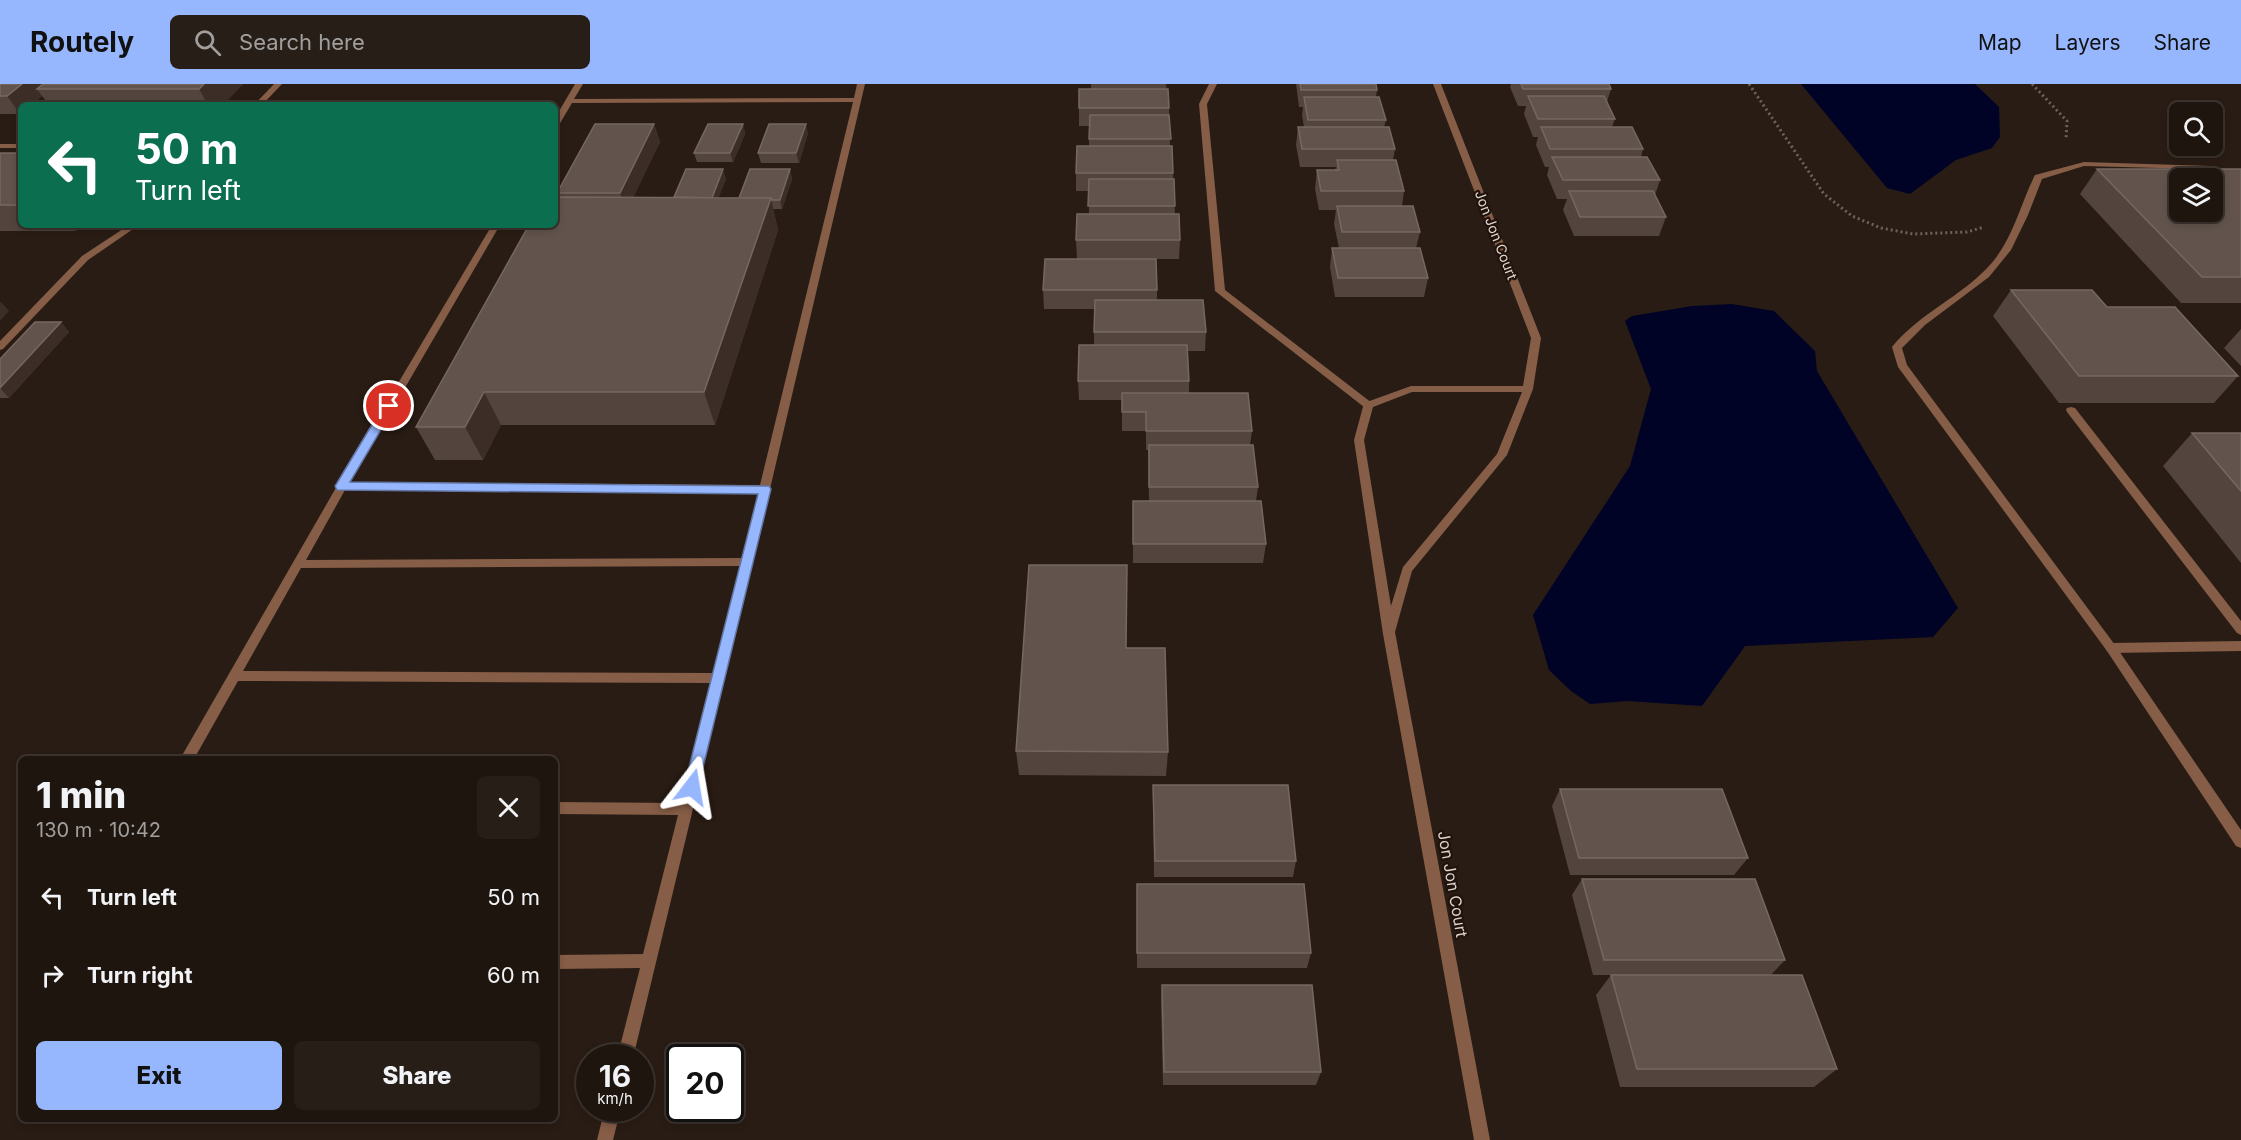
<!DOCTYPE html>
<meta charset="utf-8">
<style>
:root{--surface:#1f150f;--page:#271e18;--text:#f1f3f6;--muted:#a19f9e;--line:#3c342f;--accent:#96b6fd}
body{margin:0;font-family:Inter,sans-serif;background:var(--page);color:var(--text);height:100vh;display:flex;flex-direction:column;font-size:22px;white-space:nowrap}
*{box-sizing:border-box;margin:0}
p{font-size:20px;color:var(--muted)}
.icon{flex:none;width:33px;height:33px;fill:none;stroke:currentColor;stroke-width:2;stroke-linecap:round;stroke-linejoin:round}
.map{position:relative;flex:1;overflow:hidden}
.side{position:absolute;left:18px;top:672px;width:540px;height:366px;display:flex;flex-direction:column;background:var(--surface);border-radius:9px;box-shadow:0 3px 9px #0003,0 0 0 2px var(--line)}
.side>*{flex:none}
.top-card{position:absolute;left:18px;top:18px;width:540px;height:126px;border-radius:9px;box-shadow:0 3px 9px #0003,0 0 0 2px var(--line);background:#0b6e4f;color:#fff;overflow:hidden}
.tools{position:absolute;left:2169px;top:18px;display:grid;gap:12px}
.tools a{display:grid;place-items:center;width:54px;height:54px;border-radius:9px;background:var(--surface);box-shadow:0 3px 9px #0003,0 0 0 2px var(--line);font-size:30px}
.speed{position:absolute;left:576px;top:960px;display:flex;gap:12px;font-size:30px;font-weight:700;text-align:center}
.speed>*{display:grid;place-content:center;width:78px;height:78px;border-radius:50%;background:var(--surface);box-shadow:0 3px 9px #0003,0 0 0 2px var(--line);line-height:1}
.speed small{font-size:15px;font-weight:400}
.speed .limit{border:3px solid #111;border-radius:9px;background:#fff;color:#111}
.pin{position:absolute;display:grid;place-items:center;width:51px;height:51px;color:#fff;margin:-26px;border:3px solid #fff;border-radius:50%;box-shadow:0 2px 6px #0007}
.me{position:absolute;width:66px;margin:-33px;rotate:14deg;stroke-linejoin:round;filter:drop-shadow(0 0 4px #0008)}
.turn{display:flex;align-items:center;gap:21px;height:126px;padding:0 18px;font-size:27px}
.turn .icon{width:78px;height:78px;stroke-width:2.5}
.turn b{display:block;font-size:42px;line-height:51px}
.round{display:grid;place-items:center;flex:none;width:63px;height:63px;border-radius:9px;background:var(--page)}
.head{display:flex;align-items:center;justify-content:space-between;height:102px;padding:0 18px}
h1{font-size:36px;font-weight:800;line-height:45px}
.primary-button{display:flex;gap:12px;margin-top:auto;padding:12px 18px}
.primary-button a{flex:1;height:69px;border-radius:9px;background:var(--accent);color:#111;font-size:24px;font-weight:800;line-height:69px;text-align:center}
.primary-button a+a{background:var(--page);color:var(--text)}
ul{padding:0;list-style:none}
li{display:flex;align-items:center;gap:18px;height:78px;padding:0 18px}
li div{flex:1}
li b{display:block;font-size:22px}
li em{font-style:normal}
header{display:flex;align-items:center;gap:36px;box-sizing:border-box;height:84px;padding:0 30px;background:var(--accent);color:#111}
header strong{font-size:28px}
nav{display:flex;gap:33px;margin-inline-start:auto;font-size:21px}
.search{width:420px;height:54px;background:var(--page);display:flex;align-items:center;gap:15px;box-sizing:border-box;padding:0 21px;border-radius:9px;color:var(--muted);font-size:22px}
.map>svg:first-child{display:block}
.water{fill:#000326}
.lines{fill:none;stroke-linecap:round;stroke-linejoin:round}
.path{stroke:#6e625b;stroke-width:3;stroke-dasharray:2 3;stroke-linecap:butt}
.service{fill:#865d47;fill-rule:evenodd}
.minor{fill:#865d47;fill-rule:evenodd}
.wall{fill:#53453d}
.shaded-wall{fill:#3c2e26}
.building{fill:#62544d;stroke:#766861;stroke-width:1.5;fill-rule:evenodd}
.route{fill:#96b6fd;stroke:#6276a4;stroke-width:1.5}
.labels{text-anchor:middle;stroke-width:4.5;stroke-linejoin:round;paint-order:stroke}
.far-street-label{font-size:14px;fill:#ded4cf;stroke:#20130b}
.street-label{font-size:16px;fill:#ded4cf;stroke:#20130b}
</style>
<header>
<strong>Routely</strong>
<div class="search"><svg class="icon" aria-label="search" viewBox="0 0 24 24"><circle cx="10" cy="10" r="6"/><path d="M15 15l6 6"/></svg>Search here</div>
<nav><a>Map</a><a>Layers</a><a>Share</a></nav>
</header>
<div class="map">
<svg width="2241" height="1056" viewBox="0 0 2241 1056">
<rect width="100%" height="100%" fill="#291c14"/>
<!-- water -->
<path class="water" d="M1801 0H1975L1999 23 2000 53 1992 64 1956 76 1910 110 1887 104Z
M1732 220 1774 227 1815 267 1817 287 1958 524 1933 553 1745 562 1702 622 1627 617 1590 620 1571 607 1549 586 1533 531 1630 382 1651 305 1625 237 1632 232 1692 222Z"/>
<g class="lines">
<!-- path -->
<path class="path" d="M1749 0 1824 110 1852 132 1881 144 1913 150 1967 148 1984 143
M2032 0 2067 37 2066 56"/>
<!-- service -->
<path class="service" d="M575 0H583L574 15 854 14 857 0H865L770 405 633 974H617L640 884 555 885V871L643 870 678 731 555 730V718L681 719 711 599 238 597 194 675H180L337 402 492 141H500L350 398 760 401 853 18 572 19 559 41 555 43V34ZM345 406 758 409 742 474 306 476ZM740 482 713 589 243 587 301 484Z
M1209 0H1217L1207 20 1225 206 1372 319 1373 321 1372 323H1364L1215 207 1199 20Z
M2071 323 2075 324 2241 537V551L2237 549 2067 328 2066 326 2067 324Z
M2241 557V567L2111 569 2107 567 2105 564 2107 561 2111 559Z
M605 1024H621L613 1056H597Z"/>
<!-- minor -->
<path class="minor" d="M274 0H282L262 21H254Z
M1433 0H1441L1541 254 1533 305 1507 371 1412 487 1395 548 1490 1056H1474L1383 550 1354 356 1364 319 1411 302H1523L1531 254ZM1412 308H1522L1497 370 1403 483 1391 522 1364 356 1373 323Z
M0 60H21V64H0Z
M2084 78 2211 82 2241 96V102L2209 86 2160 84 2084 82 2042 95 2028 131 2011 166 1989 193 1925 241 1902 264 1907 281 2115 561 2241 746V764L2236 762 2107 567 1898 283 1892 263C1917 232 1954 216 1982 189 2012 162 2018 125 2035 91Z
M129 141H139L88 176 3 265 0 266V257L82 172Z"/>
</g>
<!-- wall -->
<path class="wall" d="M0 0H243L223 21H49L42 12 31 21H21L20 30H0Z
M1091 0H1166L1169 24 1170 62 1173 89 1175 130 1180 156 1179 175H1077L1076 156 1089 130V107H1076V89L1089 62V42H1079V24L1091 5Z
M1296 0H1376L1377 6 1376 13 1386 36 1384 43 1395 65 1393 76 1404 107 1402 122 1420 148 1416 164 1428 194 1424 213H1335L1330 183 1332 164H1339L1334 140 1336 126H1319L1315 105 1317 86H1335L1336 83H1300L1296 61 1298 43H1304L1302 31 1303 23H1299Z
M1511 0H1609L1611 5 1607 18 1615 35 1612 43 1643 65 1641 73 1660 96 1655 111 1666 133 1659 152H1574L1563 126 1567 115H1557L1547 91 1549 83H1545L1536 61 1538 53H1533L1524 30 1526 22H1518L1510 3Z
M654 40 660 58 633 113H674L726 95 718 114H739L790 85 792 95 782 125H773L778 146 715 341H501L483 376H435L416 343 559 113 557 109Z
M743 40 745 50 733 78H697L694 69Z
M808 49 799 79H761L758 69Z
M0 69H21V141H82L76 147H0Z
M2097 85H2241V219H2181L2080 110Z
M1043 206H1157V216L1206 248 1205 267H1188L1189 297V309L1252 347 1250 361 1258 403 1256 417 1266 460 1263 479H1133V417H1149L1148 366H1146V347H1122V316H1079L1078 297 1094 261V225H1044Z
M2011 206 2107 223 2238 292 2214 319H2059L1993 232Z
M61 238 69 248 9 314H0V275Z
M2241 245V282L2224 264Z
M2192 349H2241V479L2163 382Z
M1126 564 1168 668 1166 692 1019 691 1016 667Z
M1153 701 1296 777 1293 793H1154L1153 718Z
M1560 705 1748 774 1734 791H1570L1552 722Z
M1582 795 1785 876 1771 891 1837 985 1814 1003H1620L1596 911 1611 891H1593L1572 811Z
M1137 800 1311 869 1307 884H1137Z
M1162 901 1321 988 1316 1001H1163L1161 916Z"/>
<!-- shaded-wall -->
<path class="shaded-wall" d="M22 0H55L37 5 42 12 31 21H21L20 30 7 12Z
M204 0H243L223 21H208L199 5Z
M654 40 660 58 627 127 620 109Z
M743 40 745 50 733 78 730 69Z
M806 40 808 49 799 79 796 69Z
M723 85 726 95 714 125 711 116Z
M790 85 792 95 782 125 780 116Z
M771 114 778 146 715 341 704 308Z
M71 141H82L76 147Z
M0 218H1L9 227 0 237Z
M61 238 69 248 9 314 0 304Z
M484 308 501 341 483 376 465 343Z"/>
<!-- building -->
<path class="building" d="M0 0H22L7 12H0Z
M43 0H204L199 5H37Z
M1300 0H1376L1377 6H1301Z
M1521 0H1609L1611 5H1523Z
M1079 5H1168L1169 24H1079Z
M1528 12H1604L1615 35H1538Z
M1304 13H1379L1386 36H1308Z
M1090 31H1169L1171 55H1089Z
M595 40H654L620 109H557Z
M708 40H743L730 69H694Z
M769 40H806L796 69H758Z
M1298 43H1389L1395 65H1302Z
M1541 43H1632L1643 65H1550Z
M1077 62H1172L1173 89H1076Z
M0 69H21V121H0Z
M1552 73H1647L1660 96H1563Z
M1337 76H1396L1404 107H1321L1317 86H1339Z
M686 85H723L712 114 674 113Z
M750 85H790L780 116H771V114H739Z
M2097 85H2241V193H2202ZM2180 94H2212V128H2180Z
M1089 95H1174L1175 122H1088Z
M1569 107H1653L1666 133H1580Z
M555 113 771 114 704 308H484L465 343H416L529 141H555Z
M1337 122H1413L1420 148H1342Z
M1077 130H1179L1180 156H1076Z
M1332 164H1420L1428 194H1338Z
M1045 175H1156L1157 206H1043Z
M2011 206H2092L2107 223H2175L2238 292H2079Z
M1095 216H1203L1206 248H1094Z
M35 238H61L0 304V275Z
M1079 261H1187L1189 297H1078Z
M1122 309H1248L1252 347H1146V328H1122Z
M2192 349H2241V407Z
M1149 361H1253L1258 403H1149Z
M1133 417H1261L1266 460H1133Z
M1029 481H1127L1126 564H1165L1168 668 1016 667Z
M1153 701H1288L1296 777H1155Z
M1560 705H1722L1748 774H1579Z
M1582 795H1755L1785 876H1604Z
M1137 800H1304L1311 869H1137Z
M1611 891H1802L1837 985H1637Z
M1162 901H1312L1321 988H1164Z"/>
<!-- route -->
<path class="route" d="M389 318 395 322 350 398 769 402 771 405 697 708 692 710 686 708 684 703 758 410 337 406 335 402 337 399 385 319Z"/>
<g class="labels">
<!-- far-street labels -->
<g class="far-street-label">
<text transform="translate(1496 151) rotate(69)" y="5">Jon Jon Court</text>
</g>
<!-- street labels -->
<g class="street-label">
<text transform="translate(1453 800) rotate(80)" y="6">Jon Jon Court</text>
</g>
</g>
</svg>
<div class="tools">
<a><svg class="icon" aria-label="search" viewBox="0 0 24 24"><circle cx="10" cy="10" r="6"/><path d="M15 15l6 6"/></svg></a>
<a><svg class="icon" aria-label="layers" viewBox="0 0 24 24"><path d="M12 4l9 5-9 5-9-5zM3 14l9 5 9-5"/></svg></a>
</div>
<div class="speed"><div>16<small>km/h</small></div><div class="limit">20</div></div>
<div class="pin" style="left:389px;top:322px;background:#d93025"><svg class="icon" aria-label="arrive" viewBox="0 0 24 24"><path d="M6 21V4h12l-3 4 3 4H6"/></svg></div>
<svg class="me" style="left:692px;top:703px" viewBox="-20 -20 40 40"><path d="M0-17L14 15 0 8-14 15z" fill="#96b6fd" stroke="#fff" stroke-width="4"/></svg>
<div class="top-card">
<div class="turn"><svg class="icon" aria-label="left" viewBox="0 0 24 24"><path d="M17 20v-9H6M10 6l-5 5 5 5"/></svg><div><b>50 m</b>Turn left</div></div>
</div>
<section class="side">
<div class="head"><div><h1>1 min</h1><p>130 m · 10:42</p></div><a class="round"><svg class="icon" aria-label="close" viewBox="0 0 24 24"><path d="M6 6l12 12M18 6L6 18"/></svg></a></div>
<ul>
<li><svg class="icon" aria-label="left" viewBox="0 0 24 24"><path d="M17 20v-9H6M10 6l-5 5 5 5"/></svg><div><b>Turn left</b></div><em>50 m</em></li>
<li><svg class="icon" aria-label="right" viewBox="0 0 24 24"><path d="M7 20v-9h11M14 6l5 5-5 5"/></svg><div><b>Turn right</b></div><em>60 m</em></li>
</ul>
<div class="primary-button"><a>Exit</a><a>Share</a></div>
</section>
</div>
